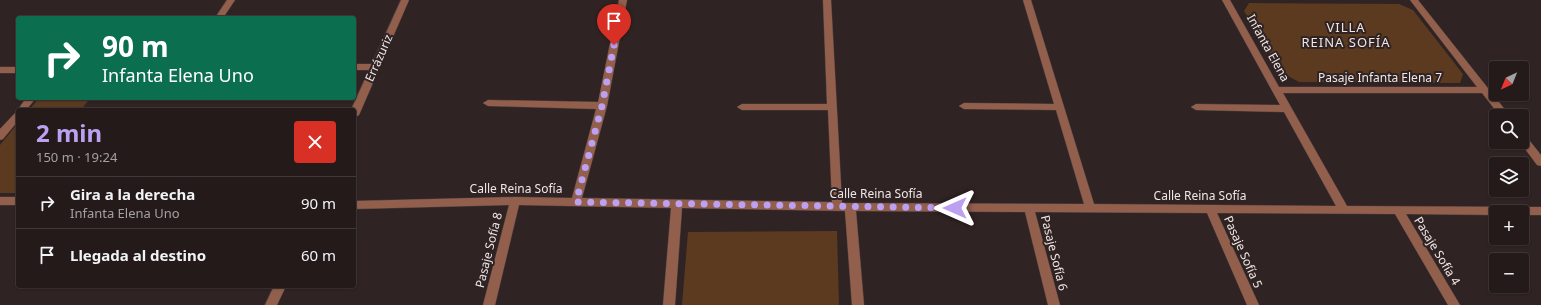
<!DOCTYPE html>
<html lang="es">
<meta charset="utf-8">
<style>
:root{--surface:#241a1a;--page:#302727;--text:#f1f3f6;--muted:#a3a1a2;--line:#413839;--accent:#bca0f2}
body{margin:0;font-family:"Noto Sans",sans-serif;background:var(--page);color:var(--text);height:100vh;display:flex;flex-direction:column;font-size:15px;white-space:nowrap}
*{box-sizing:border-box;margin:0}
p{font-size:13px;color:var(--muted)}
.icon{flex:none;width:22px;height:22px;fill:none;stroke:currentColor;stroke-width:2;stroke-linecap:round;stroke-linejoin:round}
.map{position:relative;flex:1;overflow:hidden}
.side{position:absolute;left:16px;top:108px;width:340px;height:180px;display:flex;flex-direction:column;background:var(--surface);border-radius:4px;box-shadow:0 1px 3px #0004,0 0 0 1px var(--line)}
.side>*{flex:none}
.guide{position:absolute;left:16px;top:16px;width:340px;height:84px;border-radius:4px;box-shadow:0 1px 3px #0004,0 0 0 1px var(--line);background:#0b6e4f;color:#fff;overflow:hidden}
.needle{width:26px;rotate:223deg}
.buttons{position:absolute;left:1489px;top:61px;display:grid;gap:8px}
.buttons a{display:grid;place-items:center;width:40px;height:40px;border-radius:4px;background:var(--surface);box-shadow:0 1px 3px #0004,0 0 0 1px var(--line);font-size:20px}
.pin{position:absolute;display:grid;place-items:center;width:34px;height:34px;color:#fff;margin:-41px -17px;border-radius:50% 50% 50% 0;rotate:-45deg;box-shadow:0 0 4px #0007}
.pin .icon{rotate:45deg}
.me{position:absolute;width:44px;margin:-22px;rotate:270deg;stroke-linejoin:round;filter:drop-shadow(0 0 3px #0008)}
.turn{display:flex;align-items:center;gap:14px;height:84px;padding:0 20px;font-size:18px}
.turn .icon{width:52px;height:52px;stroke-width:2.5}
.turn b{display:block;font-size:28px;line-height:34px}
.round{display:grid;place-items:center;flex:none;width:42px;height:42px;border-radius:4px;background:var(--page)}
.headline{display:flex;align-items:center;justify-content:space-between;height:68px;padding:0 20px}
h1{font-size:24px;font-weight:700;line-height:30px;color:var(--accent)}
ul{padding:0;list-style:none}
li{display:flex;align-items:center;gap:12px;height:52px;padding:0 20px;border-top:1px solid var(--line)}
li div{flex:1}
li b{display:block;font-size:15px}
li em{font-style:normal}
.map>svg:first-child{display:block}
.green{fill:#5b3a1f}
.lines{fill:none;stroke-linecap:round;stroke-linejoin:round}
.minor-casing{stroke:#4b3e3e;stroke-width:1}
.tertiary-casing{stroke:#4b3e3e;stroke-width:1}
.minor{fill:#925f4d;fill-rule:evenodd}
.tertiary{fill:#925f4d;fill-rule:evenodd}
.route{stroke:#bca0f2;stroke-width:7;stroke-dasharray:0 12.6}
.labels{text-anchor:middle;stroke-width:4;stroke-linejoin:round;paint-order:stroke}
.street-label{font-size:12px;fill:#efe6e6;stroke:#302323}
.neighbourhood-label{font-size:13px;letter-spacing:1px;fill:#efe6e6;stroke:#302323}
</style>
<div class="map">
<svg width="1541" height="305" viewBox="0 0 1541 305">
<rect width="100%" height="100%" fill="#302323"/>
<!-- green -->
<path class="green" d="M1249 3 1399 4 1413 10 1463 74 1460 83 1299 82 1281 72 1244 11Z
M39 98H90L81 110H29Z
M18 123V193H0V145Z
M837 231 839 305H682L688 232Z"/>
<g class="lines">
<!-- minor casing -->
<g class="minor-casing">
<path id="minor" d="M227 0H235L223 18H215Z
M619 0H627L607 106 582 198 832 202 828 110H742L737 107 742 104H827L823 0H831L842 203 1084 204 1056 110 964 109 959 106 964 103 1054 104 1023 0H1031L1094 204 1336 206 1284 112 1196 110 1191 107 1196 104 1280 105 1222 0H1230L1279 87H1477L1410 0H1418L1510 116H1500L1482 93H1283L1347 206 1541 207V215H1522V212H1496V215L1406 214 1460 305H1448L1395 214 1217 213 1259 305H1247L1207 213 1035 212 1060 305H1048L1025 212 856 211 864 305H852L845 211 682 208 675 305H663L671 208 519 205 495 305H483L509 205 354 209V201L515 197 572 198 596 109 488 106 483 103 488 100 598 102Z
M354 64H375L380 67 375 70H354Z
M0 67H18V73H0Z
M26 98H36L26 110H18V121L3 139 0 140V129L17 111Z
M1522 134 1525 135 1541 155V166L1537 165 1520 142H1522Z
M0 197H18V205H0Z"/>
</g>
<!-- tertiary casing -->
<g class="tertiary-casing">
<path id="tertiary" d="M401 0H409L359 115 354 118V110H351Z
M274 286H286L277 305H265Z"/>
</g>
<!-- minor -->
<use href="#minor" class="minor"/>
<!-- tertiary -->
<use href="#tertiary" class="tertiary"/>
</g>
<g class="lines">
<!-- route -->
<path class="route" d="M614 45 602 106 576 202 955 208"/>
</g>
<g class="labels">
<!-- street labels -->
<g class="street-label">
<text transform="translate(1268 48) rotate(61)" y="4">Infanta Elena</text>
<text transform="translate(379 58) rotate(-66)" y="4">Errázuriz</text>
<text x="1380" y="82">Pasaje Infanta Elena 7</text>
<text x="516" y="193">Calle Reina Sofía</text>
<text x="876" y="198">Calle Reina Sofía</text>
<text x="1200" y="200">Calle Reina Sofía</text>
<text transform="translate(489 250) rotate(-76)" y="4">Pasaje Sofía 8</text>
<text transform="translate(1437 251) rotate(59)" y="4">Pasaje Sofía 4</text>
<text transform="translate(1243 252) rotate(66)" y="4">Pasaje Sofía 5</text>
<text transform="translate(1054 253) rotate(76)" y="4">Pasaje Sofía 6</text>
</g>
<!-- neighbourhood labels -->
<g class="neighbourhood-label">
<text x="1346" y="32">VILLA<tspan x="1346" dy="15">REINA SOFÍA</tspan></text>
</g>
</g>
</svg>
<div class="buttons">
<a><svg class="needle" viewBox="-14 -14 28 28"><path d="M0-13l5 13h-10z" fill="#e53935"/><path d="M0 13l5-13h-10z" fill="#a3a1a2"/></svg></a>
<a><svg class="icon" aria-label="search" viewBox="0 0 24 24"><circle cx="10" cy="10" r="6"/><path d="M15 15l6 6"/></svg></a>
<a><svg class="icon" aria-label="layers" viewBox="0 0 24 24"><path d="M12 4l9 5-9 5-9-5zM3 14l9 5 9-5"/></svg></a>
<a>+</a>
<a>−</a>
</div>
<div class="pin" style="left:614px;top:45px;background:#d93025"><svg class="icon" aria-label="arrive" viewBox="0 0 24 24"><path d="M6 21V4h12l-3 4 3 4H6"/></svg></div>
<svg class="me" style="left:955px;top:208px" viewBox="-20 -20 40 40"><path d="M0-17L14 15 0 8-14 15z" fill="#bca0f2" stroke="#fff" stroke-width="4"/></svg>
<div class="guide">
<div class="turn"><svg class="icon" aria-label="right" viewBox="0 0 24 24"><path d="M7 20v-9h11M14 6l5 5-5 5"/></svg><div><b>90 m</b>Infanta Elena Uno</div></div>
</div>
<section class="side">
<div class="headline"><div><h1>2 min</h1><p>150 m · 19:24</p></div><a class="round" style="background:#d93025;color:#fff"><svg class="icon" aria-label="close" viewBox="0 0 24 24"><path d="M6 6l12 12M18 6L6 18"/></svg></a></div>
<ul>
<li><svg class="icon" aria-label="right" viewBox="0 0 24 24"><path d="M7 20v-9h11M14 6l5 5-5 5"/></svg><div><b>Gira a la derecha</b><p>Infanta Elena Uno</p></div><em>90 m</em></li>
<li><svg class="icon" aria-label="arrive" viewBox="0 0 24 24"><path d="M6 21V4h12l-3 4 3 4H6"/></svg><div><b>Llegada al destino</b></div><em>60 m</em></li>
</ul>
</section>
</div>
